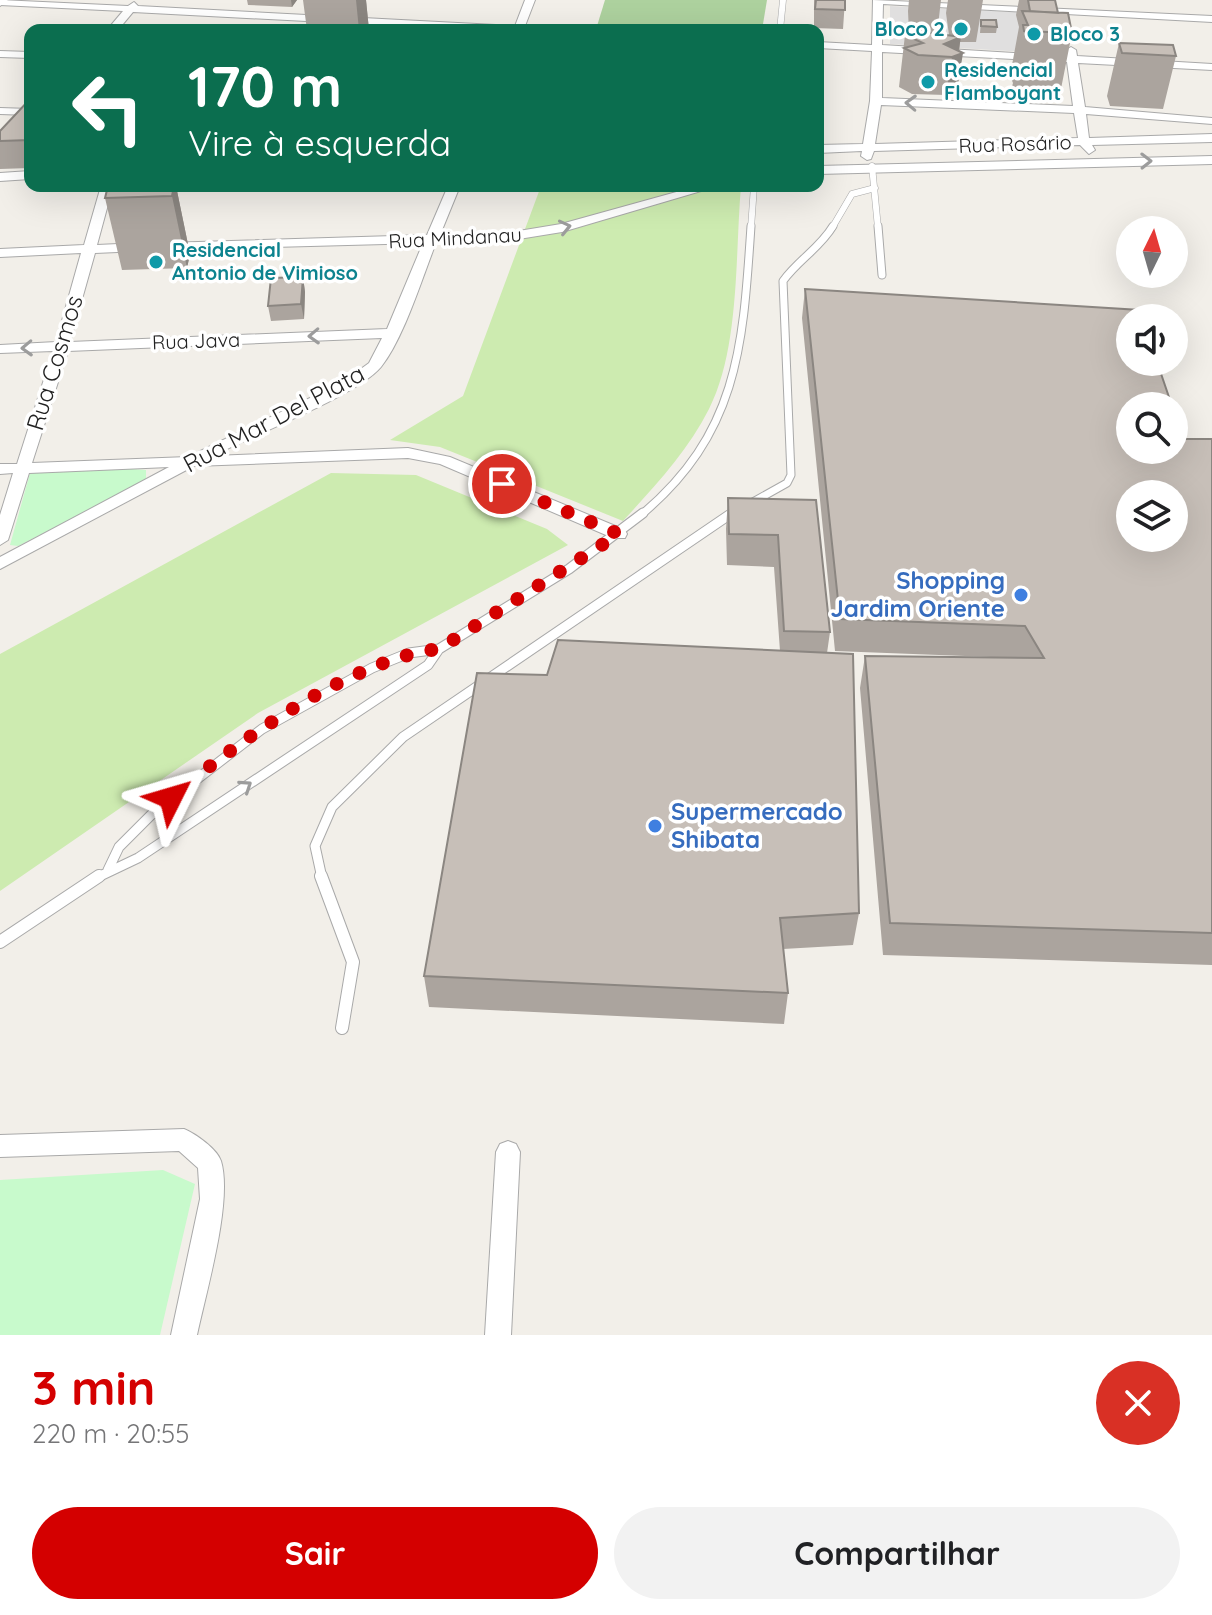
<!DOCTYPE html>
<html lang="pt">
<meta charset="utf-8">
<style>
:root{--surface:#fff;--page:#f2f2f2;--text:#202124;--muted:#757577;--accent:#d40000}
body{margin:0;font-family:Quicksand,sans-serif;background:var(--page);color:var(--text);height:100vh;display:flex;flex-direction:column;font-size:30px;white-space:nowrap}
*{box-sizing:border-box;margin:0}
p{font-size:26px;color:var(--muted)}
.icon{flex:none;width:44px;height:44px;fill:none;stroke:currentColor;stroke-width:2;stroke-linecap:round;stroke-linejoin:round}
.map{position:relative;height:1335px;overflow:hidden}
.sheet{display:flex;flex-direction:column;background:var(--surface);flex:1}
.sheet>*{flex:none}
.top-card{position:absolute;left:24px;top:24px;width:800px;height:168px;border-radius:16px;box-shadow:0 8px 32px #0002;background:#0b6e4f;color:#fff;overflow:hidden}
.needle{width:52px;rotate:5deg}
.tools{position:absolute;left:1116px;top:216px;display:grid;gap:16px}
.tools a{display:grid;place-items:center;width:72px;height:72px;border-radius:50%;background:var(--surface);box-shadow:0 8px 32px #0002;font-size:40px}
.pin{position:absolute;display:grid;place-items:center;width:68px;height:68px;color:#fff;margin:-34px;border:4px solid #fff;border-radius:50%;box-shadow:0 2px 8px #0007}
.me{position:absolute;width:88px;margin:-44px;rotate:50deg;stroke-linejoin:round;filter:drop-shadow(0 0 6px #0008)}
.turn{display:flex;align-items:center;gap:28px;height:168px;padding:0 32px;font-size:36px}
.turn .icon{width:104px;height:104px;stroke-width:2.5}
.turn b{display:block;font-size:56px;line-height:68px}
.round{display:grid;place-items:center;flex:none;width:84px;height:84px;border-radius:42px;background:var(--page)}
.summary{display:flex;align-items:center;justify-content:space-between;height:136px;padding:0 32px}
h1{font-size:48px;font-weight:700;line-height:60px;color:var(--accent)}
.cta{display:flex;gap:16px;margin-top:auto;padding:16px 32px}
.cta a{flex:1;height:92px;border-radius:48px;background:var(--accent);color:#fff;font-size:32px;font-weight:700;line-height:92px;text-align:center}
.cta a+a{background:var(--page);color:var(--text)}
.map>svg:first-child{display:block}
.residential{fill:#e0dfdf}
.grass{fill:#cdebb0}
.forest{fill:#add19e}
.park{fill:#c8facc}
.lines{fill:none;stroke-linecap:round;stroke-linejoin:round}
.service-far3-casing{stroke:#a9a9a9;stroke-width:7}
.service-far2-casing{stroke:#a9a9a9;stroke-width:9}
.service-far1-casing{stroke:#a9a9a9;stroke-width:11}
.service-casing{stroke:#a9a9a9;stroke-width:14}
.minor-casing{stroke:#a9a9a9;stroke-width:2}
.tertiary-casing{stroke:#a9a9a9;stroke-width:2}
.service-far3{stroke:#fff;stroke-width:6}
.service-far2{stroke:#fff;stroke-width:7}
.service-far1{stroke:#fff;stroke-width:9}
.service{stroke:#fff;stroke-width:12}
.minor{fill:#fff;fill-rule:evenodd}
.tertiary{fill:#fff;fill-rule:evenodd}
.wall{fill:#aba49e}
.shaded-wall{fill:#8b8681}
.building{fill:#c7bfb8;stroke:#8b8681;stroke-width:2;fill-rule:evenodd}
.oneway{stroke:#9c9c9c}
.route{stroke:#d40000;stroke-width:14;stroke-dasharray:0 25.2}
.culture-dot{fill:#0f9aa8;stroke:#fff;stroke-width:3}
.shop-dot{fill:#3f7fe0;stroke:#fff;stroke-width:3}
.labels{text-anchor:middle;stroke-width:7;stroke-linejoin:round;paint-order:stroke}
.far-culture-label{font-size:20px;font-weight:bold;fill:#0d838f;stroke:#fff;text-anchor:start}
.far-street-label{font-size:20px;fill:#222;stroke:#fff}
.street-label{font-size:24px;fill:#222;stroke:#fff}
.shop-label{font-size:24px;font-weight:bold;fill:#366cbe;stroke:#fff;text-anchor:end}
</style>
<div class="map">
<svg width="1212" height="1335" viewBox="0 0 1212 1335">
<rect width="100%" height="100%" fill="#f2efe9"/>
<!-- residential -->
<path class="residential" d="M890 6 1051 14 1059 54 890 44Z"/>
<!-- grass -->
<path class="grass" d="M541 186H741C735 255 740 348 709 409 688 451 654 487 623 521L440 447 390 440 463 396Z
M331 473 416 475 547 529 568 545 258 713 0 891V654Z"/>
<!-- forest -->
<path class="forest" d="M605 0H767L762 30 597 26Z"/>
<!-- park -->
<path class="park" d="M120 468 146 470V481L18 546 10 545 30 473Z
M163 1170 195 1184 160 1335H0V1180Z"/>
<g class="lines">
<!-- service-far3 casing -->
<g class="service-far3-casing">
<path id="service-far3" d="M780 30 783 0
M872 166 878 228
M751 228 754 186
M832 228 852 194 875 188"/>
</g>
<!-- service-far2 casing -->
<g class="service-far2-casing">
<path id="service-far2" d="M878 226 882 275
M753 502 787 483 791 475 783 281C798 260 820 248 833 226
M641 515C739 433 743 345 751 226
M729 515 736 510"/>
</g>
<!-- service-far1 casing -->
<g class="service-far1-casing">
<path id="service-far1" d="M108 870 119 847 153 813 262 729 372 668 409 653 439 649
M96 878 138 858 428 665 439 649 569 569 643 513
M322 878 315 846 332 807 403 737 732 513"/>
</g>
<!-- service casing -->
<g class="service-casing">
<path id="service" d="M321 876 353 962 342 1028
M0 942 99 876"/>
</g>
<!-- minor casing -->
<g class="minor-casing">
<path id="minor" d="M0 0 128 6 134 2 138 6 515 26 525 0H535L525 26 542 30H477L133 12 118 30H107L123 11 0 5Z
M873 0 1212 16V22L883 4 882 45 1066 56V50L1071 47 1076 50 1077 56 1212 64V70L1078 63 1085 107 1212 118V124L1086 114 1089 138 1212 134V142L1092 145 1095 150 1089 154 1080 145 874 151 871 159 867 160 861 156 862 151 818 153V145L863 144 870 101 872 51 818 48V42L872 45ZM882 52 1067 62 1073 106 882 98ZM881 105 1074 113 1078 138 875 144Z
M0 51 30 52V58L0 57Z
M0 108 30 109V115L0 114Z
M1212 156V164L818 174V166Z
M30 171V179L0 181V173Z
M101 186H113L97 245 140 243 147 247 140 251 95 253 70 342 387 329 423 243 160 250 158 247 165 243 427 235 448 186H460L440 235 506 233 561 224 698 186H718L562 232 506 241 436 243C422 278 404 338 381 367 357 396 252 435 213 456L408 448 450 457 625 530 627 534 625 538H613L440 464 408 458 194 466 0 569V557L169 467 29 473 8 540 0 545V515L13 473 0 474V464H17L53 351 0 353V345L56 342 81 253 0 257V249L84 245ZM382 338 369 363 343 382 188 457 32 463 68 351Z
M184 1129C196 1134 217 1149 221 1161 233 1201 206 1292 197 1335H171L200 1199 198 1168 179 1151 0 1157V1135Z
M508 1141 516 1144 520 1152 511 1335H485L496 1152 500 1144Z"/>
</g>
<!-- tertiary casing -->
<g class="tertiary-casing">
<path id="tertiary" d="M0 0H8L0 6Z"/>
</g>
<!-- service-far3 -->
<use href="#service-far3" class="service-far3"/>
<!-- service-far2 -->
<use href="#service-far2" class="service-far2"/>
<!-- service-far1 -->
<use href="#service-far1" class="service-far1"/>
<!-- service -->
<use href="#service" class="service"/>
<!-- minor -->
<use href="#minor" class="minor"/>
<!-- tertiary -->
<use href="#tertiary" class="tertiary"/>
</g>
<!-- wall -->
<path class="wall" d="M247 0H297L292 7 248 5Z
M303 0H366L369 30H307Z
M814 0H845L843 29 814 28Z
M909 0H941L937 34 949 35 946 13 948 0H983L976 42H960L957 91 946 95 912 94 899 87 905 35 909 33 908 11Z
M1019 0H1055L1058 13 1072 33 1059 99 1012 97 1011 90 1013 83 1010 76 1019 27 1016 15Z
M981 20 997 27 996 33H980Z
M1119 43 1176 56 1163 109 1110 106 1107 96Z
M30 99V168L0 169V131Z
M176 186 190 254 187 268 122 270 105 198Z
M303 277 305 292 304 319 271 321 268 306Z
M805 289 1183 439H1212V965L883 955 860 688 865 656 1017 658 835 651 802 318Z
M728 498 816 500 830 632 827 653 859 913 853 945 783 949 788 993 784 1024 429 1007 424 976 547 675 780 651 774 567 727 565 726 529Z"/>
<!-- shaded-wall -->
<path class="shaded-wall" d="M291 0H297L292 7Z
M356 0H366L369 30H359Z
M961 37 958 54 963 53 957 91 946 95 952 57 944 44Z
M174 186H176L190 254 187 268 172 196Z
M303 277 305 292 304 319 301 304Z"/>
<!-- building -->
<path class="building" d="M816 0H845V10L815 9Z
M1028 0H1055L1058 13 1030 11Z
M1022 11 1068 13 1072 33 1024 31 1023 25H1028Z
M981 20H996L997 27 981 26Z
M917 31 961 37 944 44 963 53 952 57 918 55 904 48 923 43 905 35Z
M1119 43 1173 45 1176 56 1122 53Z
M30 99V140L0 141V131Z
M108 186H174L172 196 105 198Z
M303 277 301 304 268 306 271 278Z
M805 289 1140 310 1142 318H1130V362H1157L1172 406H1130V450H1174V413L1183 439H1212V933L890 923 865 656 1044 658 1025 626 840 619ZM1130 494H1174V538H1130Z
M728 498 816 500 830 632 784 631 778 535 729 534Z
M558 640 853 654 859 913 780 918 788 993 424 976 477 673 547 675Z"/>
<!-- one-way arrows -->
<defs><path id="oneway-chevron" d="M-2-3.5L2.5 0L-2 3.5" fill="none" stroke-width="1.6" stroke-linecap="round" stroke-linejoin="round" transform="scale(2)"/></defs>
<g class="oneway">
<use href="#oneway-chevron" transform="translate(911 103) rotate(-178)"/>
<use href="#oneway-chevron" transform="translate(1146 161) rotate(-1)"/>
<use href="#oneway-chevron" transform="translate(565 227) rotate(-13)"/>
<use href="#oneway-chevron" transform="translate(314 336) rotate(178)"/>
<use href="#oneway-chevron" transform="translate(27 348) rotate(178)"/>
<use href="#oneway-chevron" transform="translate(246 786) rotate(-34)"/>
</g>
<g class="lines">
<!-- route -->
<path class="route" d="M171 798C236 742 352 659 439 649L619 534 502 484"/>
</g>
<!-- markers -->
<g class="culture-dot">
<circle cx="961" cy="29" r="8"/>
<circle cx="1034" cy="34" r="8"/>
<circle cx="928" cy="82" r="8"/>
<circle cx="156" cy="262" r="8"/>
</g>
<g class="shop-dot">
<circle cx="1021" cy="595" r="8"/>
<circle cx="655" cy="826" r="8"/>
</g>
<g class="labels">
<!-- far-culture labels -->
<g class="far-culture-label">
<text x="945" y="36" text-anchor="end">Bloco 2</text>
<text x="1050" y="41">Bloco 3</text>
<text x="944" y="77">Residencial<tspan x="944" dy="23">Flamboyant</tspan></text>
<text x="172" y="257">Residencial<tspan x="172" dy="23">Antonio de Vimioso</tspan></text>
</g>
<!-- far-street labels -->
<g class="far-street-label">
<text transform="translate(1015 144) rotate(-2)" y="7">Rua Rosário</text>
<text transform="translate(455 238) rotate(-3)" y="7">Rua Mindanau</text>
<text transform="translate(196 341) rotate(-2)" y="7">Rua Java</text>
</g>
<!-- street labels -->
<g class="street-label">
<text transform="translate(55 363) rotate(-73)" y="8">Rua Cosmos</text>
<text transform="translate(274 419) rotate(-28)" y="8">Rua Mar Del Plata</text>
</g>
<!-- shop labels -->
<g class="shop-label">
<text x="1005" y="589">Shopping<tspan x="1005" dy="28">Jardim Oriente</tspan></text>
<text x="671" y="820" text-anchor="start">Supermercado<tspan x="671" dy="28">Shibata</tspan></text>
</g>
</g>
</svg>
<div class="tools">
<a><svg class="needle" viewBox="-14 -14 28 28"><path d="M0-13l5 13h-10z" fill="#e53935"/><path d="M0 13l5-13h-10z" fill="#757577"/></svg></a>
<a><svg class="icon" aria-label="sound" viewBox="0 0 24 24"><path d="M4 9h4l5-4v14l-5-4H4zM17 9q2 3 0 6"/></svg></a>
<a><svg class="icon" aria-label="search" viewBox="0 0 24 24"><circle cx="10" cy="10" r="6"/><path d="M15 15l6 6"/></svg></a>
<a><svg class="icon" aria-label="layers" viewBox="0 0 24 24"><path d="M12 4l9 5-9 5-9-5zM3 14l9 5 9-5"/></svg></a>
</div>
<div class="pin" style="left:502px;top:484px;background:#d93025"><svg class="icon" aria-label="arrive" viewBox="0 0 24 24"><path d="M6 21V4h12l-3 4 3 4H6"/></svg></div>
<svg class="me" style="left:171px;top:798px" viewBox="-20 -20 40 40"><path d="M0-17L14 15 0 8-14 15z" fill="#d40000" stroke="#fff" stroke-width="4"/></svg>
<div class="top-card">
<div class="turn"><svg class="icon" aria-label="left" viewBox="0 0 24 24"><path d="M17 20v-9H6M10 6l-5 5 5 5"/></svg><div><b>170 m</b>Vire à esquerda</div></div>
</div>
</div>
<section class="sheet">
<div class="summary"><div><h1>3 min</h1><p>220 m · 20:55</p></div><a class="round" style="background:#d93025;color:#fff"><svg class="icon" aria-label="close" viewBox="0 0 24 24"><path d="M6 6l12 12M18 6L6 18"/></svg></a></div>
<div class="cta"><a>Sair</a><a>Compartilhar</a></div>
</section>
